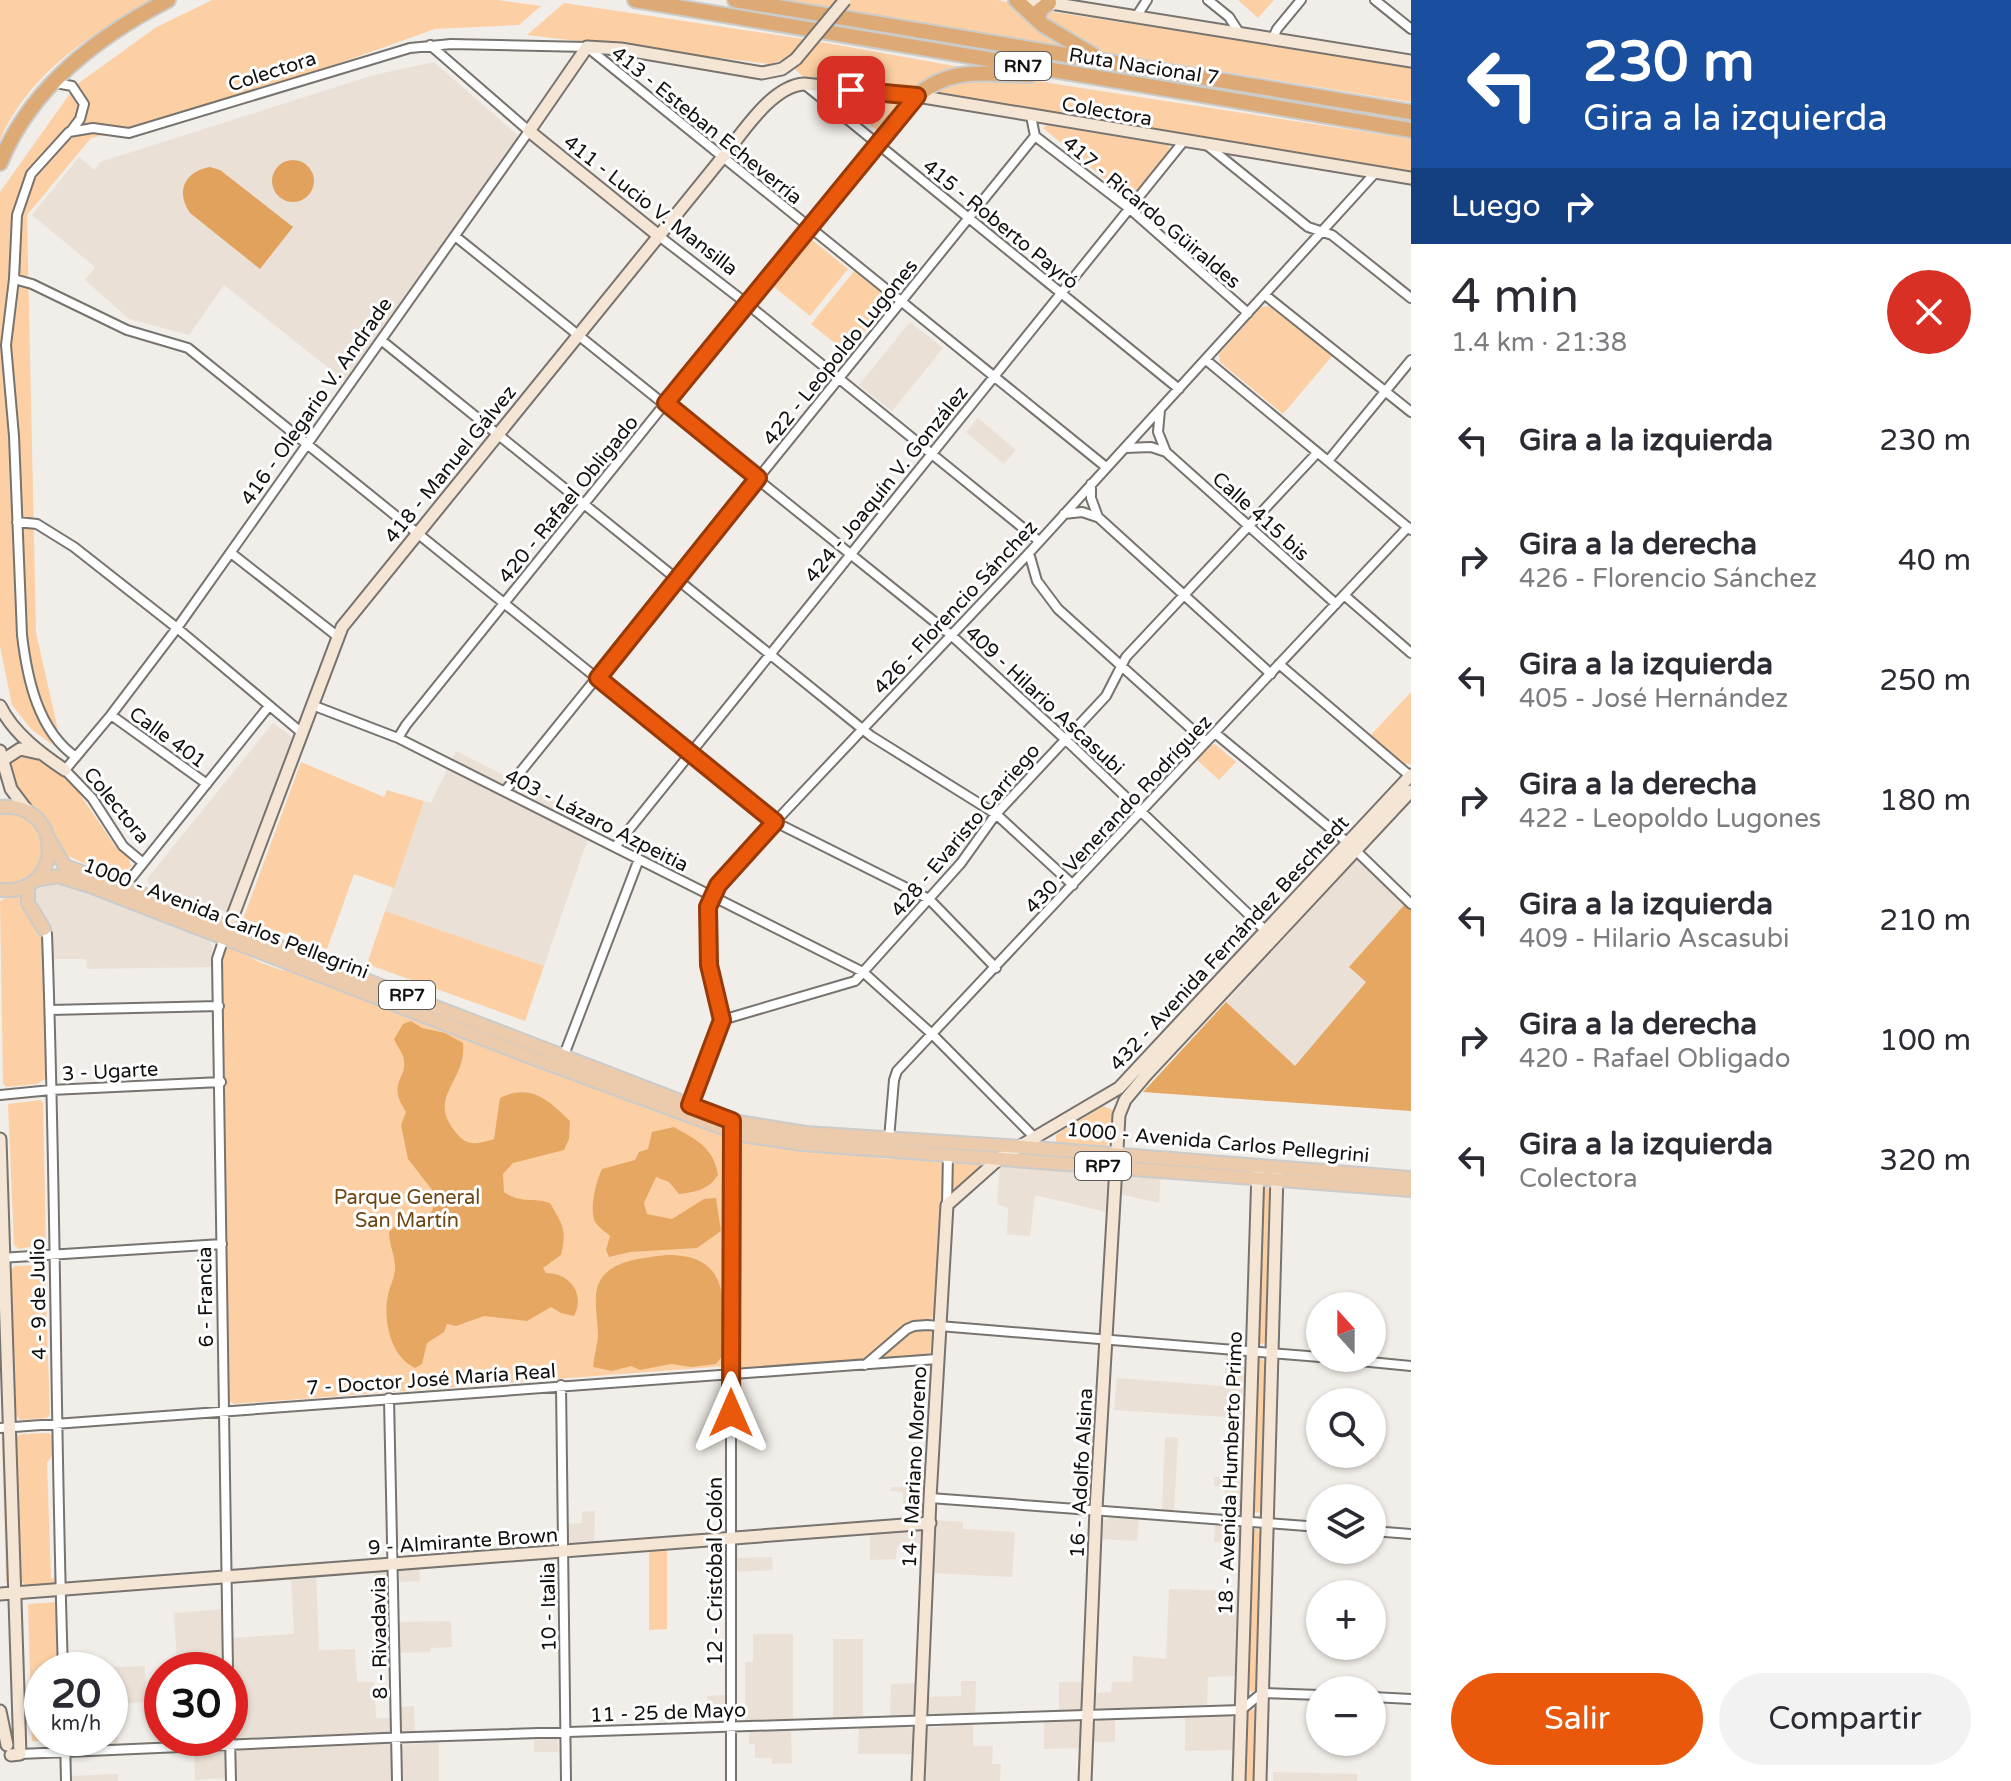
<!DOCTYPE html>
<html lang="es">
<meta charset="utf-8">
<style>
:root{--surface:#fff;--page:#f2f2f3;--text:#2b2b33;--muted:#7c7c81;--accent:#ea580c}
body{margin:0;font-family:"Varela Round",sans-serif;background:var(--page);color:var(--text);height:100vh;display:flex;flex-direction:column;font-size:30px;white-space:nowrap}
*{box-sizing:border-box;margin:0}
p{font-size:26px;color:var(--muted)}
.icon{flex:none;width:44px;height:44px;fill:none;stroke:currentColor;stroke-width:2;stroke-linecap:round;stroke-linejoin:round}
.map{position:relative;flex:1;overflow:hidden}
.panel{display:flex;flex-direction:column;background:var(--surface);width:600px}
.panel>*{flex:none}
.banner{background:#1a4fa0;color:#fff;overflow:hidden}
.needle{width:52px;rotate:339deg}
.tools{position:absolute;left:1306px;top:1292px;display:grid;gap:16px}
.tools a{display:grid;place-items:center;width:80px;height:80px;border-radius:50%;background:var(--surface);box-shadow:0 2px 6px #0004;font-size:40px}
.speed{position:absolute;left:24px;top:1652px;display:flex;gap:16px;font-size:40px;font-weight:700;text-align:center}
.speed>*{display:grid;place-content:center;width:104px;height:104px;border-radius:50%;background:var(--surface);box-shadow:0 2px 6px #0004;line-height:1}
.speed small{font-size:20px;font-weight:400}
.speed .limit{border:12px solid #d22;background:#fff;color:#111}
.pin{position:absolute;display:grid;place-items:center;width:68px;height:68px;color:#fff;margin:-34px;border-radius:16px;box-shadow:0 4px 12px #0006}
.me{position:absolute;width:88px;margin:-44px;rotate:0deg;stroke-linejoin:round;filter:drop-shadow(0 0 6px #0008)}
.turn{display:flex;align-items:center;gap:28px;height:168px;padding:0 40px;font-size:36px}
.turn .icon{width:104px;height:104px;stroke-width:2.5}
.turn b{display:block;font-size:56px;line-height:68px}
.then{display:flex;align-items:center;height:76px;padding:0 40px;background:#0003;gap:16px;font-size:30px}
.round{display:grid;place-items:center;flex:none;width:84px;height:84px;border-radius:42px;background:var(--page)}
.headline{display:flex;align-items:center;justify-content:space-between;height:136px;padding:0 40px}
h1{font-size:48px;font-weight:600;line-height:60px}
.primary-button{display:flex;gap:16px;margin-top:auto;padding:16px 40px}
.primary-button a{flex:1;height:92px;border-radius:48px;background:var(--accent);color:#fff;font-size:32px;font-weight:600;line-height:92px;text-align:center}
.primary-button a+a{background:var(--page);color:var(--text)}
ul{padding:0;list-style:none}
li{display:flex;align-items:center;gap:24px;height:120px;padding:0 40px}
li div{flex:1}
li b{display:block;font-size:30px}
li em{font-style:normal}
main{display:flex;flex:1;min-height:0}
.map>svg:first-child{display:block}
.built{fill:#eae0d6}
.green{fill:#fcd0a4}
.forest{fill:#e6a763}
.water{fill:#e1a25e}
.lines{fill:none;stroke-linecap:round;stroke-linejoin:round}
.street-casing{stroke:#77736f;stroke-width:12}
.secondary-casing{stroke:#77736f;stroke-width:15}
.primary-casing{stroke:#cbcbca;stroke-width:16}
.highway-casing{stroke:#cbcbca;stroke-width:18}
.street{stroke:#fff;stroke-width:8}
.secondary{stroke:#f5e5d5;stroke-width:11}
.primary{stroke:#ebcbac;stroke-width:12}
.highway{stroke:#dda974;stroke-width:14}
.secondary-bridge-casing{stroke:#77736f;stroke-width:15;stroke-linecap:butt}
.secondary-bridge{stroke:#f5e5d5;stroke-width:11}
.route-casing{stroke:#983908;stroke-width:20}
.route{stroke:#ea580c;stroke-width:14}
.labels{text-anchor:middle;stroke-width:6;stroke-linejoin:round;paint-order:stroke}
.shield{fill:#fff;stroke:#595857;stroke-width:2}
.shield-label{font-size:18px;font-weight:bold;fill:#12110f}
.street-label{font-size:20px;fill:#12110f;stroke:#fff}
.park-label{font-size:20px;fill:#6f4612;stroke:#fff}
</style>
<main>
<div class="map">
<svg width="1411" height="1781" viewBox="0 0 1411 1781">
<rect width="100%" height="100%" fill="#f1ede8"/>
<!-- built -->
<path class="built" d="M434 62 522 139 346 382 224 285 189 335 129 319 85 280 95 267 32 215 79 157 95 170 100 162 374 75Z
M910 322 943 348 892 411 859 385Z
M978 418 1016 450 1004 464 966 432Z
M273 723 293 738 229 913 148 883 147 879Z
M456 751 594 821 544 966 385 911 424 801 431 803Z
M1357 859 1406 903 1349 967 1366 981 1295 1067 1226 1002Z
M63 879 208 937 212 946 213 967 87 969 86 959H53L52 927 37 911 33 894 38 885Z
M1000 1165 1102 1168 1111 1174 1110 1213 1035 1195 1030 1236 1007 1234 1008 1208 997 1204Z
M1161 1172 1159 1203 1119 1194 1121 1174Z
M1226 1354 1245 1359 1246 1387 1243 1388 1241 1418 1114 1410 1117 1378 1224 1386Z
M1165 1437 1178 1438 1174 1510H1162Z
M1214 1477H1243L1241 1512 1224 1513 1225 1487 1214 1486Z
M891 1487 927 1488 924 1517 913 1521V1505H903V1492L891 1491Z
M595 1511 594 1545H567L566 1524 582 1523V1512Z
M1113 1516 1139 1518 1137 1541 1101 1539 1103 1521Z
M933 1520 963 1522V1529L1015 1532 1012 1577 931 1573Z
M1215 1522 1240 1526 1241 1543 1214 1542Z
M918 1528 922 1531 924 1546 897 1547 896 1559 870 1560V1533Z
M737 1542 738 1558 772 1557 773 1570 732 1572 735 1543Z
M419 1567 420 1581 399 1582V1568Z
M374 1570 389 1571 390 1593 375 1594Z
M316 1575 319 1650 355 1649 357 1682H374L376 1718H392L391 1734 235 1738 232 1733 231 1638 294 1634 291 1576Z
M1169 1589 1240 1591 1238 1676 1208 1677 1207 1705 1096 1709V1693L1111 1692 1112 1682H1132L1133 1656 1166 1659Z
M222 1609V1660L177 1662 174 1613Z
M451 1621 452 1647 431 1648 430 1652 400 1653 399 1622Z
M753 1634H793V1722L745 1724V1662H753Z
M833 1639H863V1719H833Z
M145 1666 146 1702 117 1704 118 1745H70L68 1738H110V1670L66 1669Z
M961 1681H976L975 1715 928 1716 926 1697 961 1696Z
M1059 1682H1088L1085 1709 1079 1712H1059Z
M916 1683 915 1711 909 1717 890 1716 891 1684Z
M726 1695 725 1722 707 1725V1696Z
M414 1706 415 1734H404L400 1730V1707Z
M1230 1715 1236 1719 1237 1750 1185 1751V1717Z
M1099 1719H1115V1742H1092L1093 1725Z
M1078 1721 1083 1723V1748L1044 1749V1722Z
M973 1724V1746H993L992 1764H1001L1000 1781H921L924 1728Z
M909 1726 914 1732 913 1754H858L859 1727Z
M791 1731 792 1763 772 1764V1758H755V1744H749V1732Z
M557 1739 559 1752H534V1740Z
M439 1742V1781H401V1749L404 1745Z
M388 1744 393 1747V1781H235V1755L241 1749Z
M221 1749 225 1753 226 1778 195 1780 194 1751Z
M1273 1772 1357 1774V1781H1273Z
M118 1774V1781H69V1776Z"/>
<!-- green -->
<path class="green" d="M0 0H158C94 29 28 74 0 140Z
M212 0H498L541 6 519 25 435 29 295 79 149 125 91 138 27 215 36 633 63 752 32 730 12 705 0 646V192L76 85 155 28Z
M779 0H998L1053 12 1411 66V102Z
M1238 0H1274L1258 18Z
M564 3 804 39 1062 85 1411 139V178L840 85 804 77 783 60 770 64 527 35Z
M833 92 902 99 904 103 879 132 837 99Z
M1047 125 1168 145 1170 149 1130 200 1043 128Z
M811 239 848 269 810 316 773 286Z
M855 270 891 300 847 353 811 324Z
M1273 306 1333 355 1283 414 1220 362 1219 354 1261 307Z
M1411 692V764H1403L1370 736Z
M1215 744 1236 762 1219 780 1197 760 1209 746Z
M31 753 55 767 77 790 115 846 128 857 131 866 121 875H110L64 854 45 818 14 788 8 763 14 754Z
M301 762 384 797 387 790 424 801 394 888 354 874 327 949 243 919Z
M0 810H8L32 818C35 825 43 834 44 841 49 867 24 886 0 883Z
M24 890 45 938 47 1078 37 1084 6 1087 3 1083 0 901Z
M385 911 544 966 525 1021 367 964Z
M228 944 259 962 281 970 302 973 724 1133 726 1366 234 1404 229 1401 220 948Z
M40 1100 43 1102 46 1244 19 1249 14 1245 8 1104Z
M1103 1106 1113 1110 1107 1146 1056 1143V1135Z
M736 1138 887 1159 923 1154 942 1158 946 1172 934 1313 931 1319 913 1321 904 1325 862 1361 740 1371 736 1369 732 1142Z
M953 1159 986 1162 951 1192Z
M1265 1186 1272 1192 1267 1342 1258 1345 1262 1187Z
M41 1265 45 1269 50 1414 47 1418 20 1420 16 1415 11 1269 15 1266Z
M914 1328 933 1329 930 1355 879 1359Z
M1261 1359 1267 1362 1264 1510 1258 1513 1252 1510 1258 1360Z
M49 1433 52 1436 53 1454 47 1463 51 1578 57 1579V1583L27 1586 21 1581 14 1438 21 1434Z
M2 1438H4L8 1582H6Z
M1256 1529 1262 1532 1259 1689 1253 1692 1247 1689 1250 1533Z
M667 1548V1629L649 1630V1550Z
M57 1602 59 1670H42V1738H61L58 1741H32L28 1604Z
M1252 1709 1258 1712 1257 1781H1244L1246 1713Z"/>
<!-- forest -->
<path class="forest" d="M1406 903 1411 908V1111L1143 1092 1226 1002 1295 1066 1366 982 1349 967Z
M411 1021 422 1028 445 1033 463 1043C467 1084 423 1097 459 1136 468 1147 482 1143 494 1139L500 1098C531 1083 548 1100 570 1121L569 1139 564 1150 513 1163 503 1174 504 1192C521 1204 531 1197 550 1203 563 1225 567 1230 561 1255L543 1268 546 1273C569 1273 586 1293 574 1316L561 1313 551 1307 527 1321 484 1316 456 1326 447 1324 444 1332 427 1343 422 1364 415 1368C390 1356 383 1320 388 1295 390 1286 394 1279 395 1270 396 1258 389 1245 389 1232L401 1220 429 1217 434 1206 433 1191 408 1159 401 1125 406 1112C385 1080 410 1080 403 1056 401 1051 396 1044 394 1039L403 1024Z
M674 1127C697 1140 714 1148 718 1175 708 1190 696 1192 679 1194L669 1182 656 1177 644 1203 647 1214 672 1219 704 1199 716 1198 721 1231 697 1248 630 1252 609 1257 606 1250 610 1236C606 1232 598 1227 595 1222 589 1208 596 1182 602 1169L635 1160 639 1152 648 1149 652 1132Z
M666 1255C733 1254 723 1304 724 1354L716 1364 692 1367 671 1364 640 1370 631 1366 612 1371 593 1367C594 1357 597 1346 598 1336 598 1320 593 1300 598 1285 607 1260 644 1258 666 1255Z"/>
<!-- water -->
<path class="water" d="M272 181a21 21 0 1 1 42 0a21 21 0 1 1-42 0Z
M210 167 220 170 293 227 260 269 190 213C175 192 185 171 210 167Z"/>
<g class="lines">
<!-- street casing -->
<g class="street-casing">
<path id="street" d="M1208 0 1229 17 1240 34
M1375 0 1411 29
M1136 17 1147 0
M1272 40 1277 29 1301 0
M56 83 72 86 84 104 80 119 71 131
M804 84 1179 389
M1035 136 1130 209 1248 313
M1208 146 1308 227 1332 235 1411 298
M455 236 951 635 1065 739 1265 930
M659 236 746 303 1039 541
M14 279 32 284 127 330 188 348 775 822 929 899 996 968
M1265 295 1411 412
M381 340 871 736 996 814 1073 885
M1206 360 1411 530
M1160 410 1158 432 1166 452 1336 604
M1125 448 1151 447 1166 452
M1328 461 1411 360
M1091 484V498L1098 517 1271 674
M1064 514 1082 512 1097 517
M17 522 37 524 74 547 177 628 302 733
M231 553 337 636
M1029 553 1037 581 1058 609 1206 742
M1344 595 1411 653
M1279 664 1410 776
M312 705 398 738 863 972 933 1035 1036 1139
M111 715 207 784
M1215 733 1347 842 1411 904
M398 738 406 725 746 303 917 96
M76 757C38 731 27 678 22 635L14 436 6 345 14 279 17 215 31 174 69 132 93 128 129 133 410 48 451 44 587 47 1106 467
M505 791 1035 136 1031 116
M615 847 1183 142
M142 862 123 846 92 798 65 770 111 715 177 628 529 131 430 45
M124 887 269 706
M44 929 47 934C56 1179 55 1425 63 1670
M224 938 217 959 228 1670
M50 1010 219 1006
M722 1020 855 981 961 863 996 814 1106 696 1126 657 1317 453
M564 1055 639 859
M0 1095 51 1090 221 1082
M688 1109 722 1020 708 950V907L718 885 775 822 1029 553 1375 173
M889 1139 894 1080 897 1071 1408 527
M947 1205 948 1154
M0 1258 222 1244
M1329 1358 1411 1366
M865 1365 907 1329 914 1326 927 1325 1320 1357
M561 1385 566 1781
M389 1398 397 1781
M0 1428 937 1359
M930 1498 1320 1527
M1372 1531 1411 1534
M1372 1697 1411 1699
M65 1738 66 1781
M230 1738 231 1781
M20 1754 384 1738 1241 1710 1262 1693 1320 1695
M731 1781V1130"/>
</g>
<!-- secondary casing -->
<g class="secondary-casing">
<path id="secondary" d="M1032 0 1411 61
M659 236 529 131 587 47 621 49 762 73 782 69 796 59
M0 706C13 733 41 754 65 770
M0 751 11 789 29 813
M3 760 20 749 38 753
M226 934 342 627 722 158C742 134 771 86 804 84L917 96 1411 178
M0 1139 20 1754 11 1755
M0 1594 930 1523
M0 1711 7 1745
M918 1781 930 1498 947 1205 1000 1158 1119 1088 1411 775
M1085 1781 1096 1509 1119 1115 1125 1100 1146 1075 1411 791
M1239 1781 1258 1170
M1260 1781 1277 1174"/>
</g>
<!-- primary casing -->
<g class="primary-casing">
<path id="primary" d="M0 807C65 801 65 896 0 890
M48 838 65 866 124 887 732 1121 806 1133 1022 1147 1411 1178
M35 880 58 876 90 886 525 1055 731 1131 748 1136 803 1144 1411 1190
M28 885V903L44 929"/>
</g>
<!-- highway casing -->
<g class="highway-casing">
<path id="highway" d="M635 0 1411 130
M735 0 1411 112
M1016 0 1043 25 1093 55
M1038 20 1040 10 1049 3
M917 96C950 66 988 74 1030 75
M0 163C31 87 97 37 168 0"/>
</g>
<!-- street -->
<use href="#street" class="street"/>
<!-- secondary -->
<use href="#secondary" class="secondary"/>
<!-- primary -->
<use href="#primary" class="primary"/>
<!-- highway -->
<use href="#highway" class="highway"/>
<!-- secondary-bridge casing -->
<g class="secondary-bridge-casing">
<path id="secondary-bridge" d="M796 59 845 0"/>
</g>
<!-- secondary-bridge -->
<use href="#secondary-bridge" class="secondary-bridge"/>
</g>
<g class="lines">
<!-- route casing -->
<g class="route-casing">
<path id="route" d="M731 1413 732 1121 690 1105 722 1020 709 965 708 907 718 885 775 822 598 678 758 478 666 403 917 96 851 90"/>
</g>
<!-- route -->
<use href="#route" class="route"/>
</g>
<g class="labels">
<!-- shield labels -->
<g class="shield">
<rect x="995" y="52" width="56" height="28" rx="6"/>
<rect x="379" y="981" width="56" height="28" rx="6"/>
<rect x="1075" y="1152" width="56" height="28" rx="6"/>
</g>
<g class="shield-label">
<text x="1023" y="72">RN7</text>
<text x="407" y="1001">RP7</text>
<text x="1103" y="1172">RP7</text>
</g>
<!-- street labels -->
<g class="street-label">
<text transform="translate(1144 66) rotate(9)" y="7">Ruta Nacional 7</text>
<text transform="translate(272 71) rotate(-18)" y="7">Colectora</text>
<text transform="translate(1107 111) rotate(10)" y="7">Colectora</text>
<text transform="translate(707 125) rotate(39)" y="7">413 - Esteban Echeverría</text>
<text transform="translate(651 205) rotate(38)" y="7">411 - Lucio V. Mansilla</text>
<text transform="translate(1152 212) rotate(40)" y="7">417 - Ricardo Güiraldes</text>
<text transform="translate(1001 224) rotate(39)" y="7">415 - Roberto Payró</text>
<text transform="translate(840 352) rotate(-51)" y="7">422 - Leopoldo Lugones</text>
<text transform="translate(316 401) rotate(-55)" y="7">416 - Olegario V. Andrade</text>
<text transform="translate(450 464) rotate(-51)" y="7">418 - Manuel Gálvez</text>
<text transform="translate(886 484) rotate(-51)" y="7">424 - Joaquín V. González</text>
<text transform="translate(568 499) rotate(-51)" y="7">420 - Rafael Obligado</text>
<text transform="translate(1261 516) rotate(42)" y="7">Calle 415 bis</text>
<text transform="translate(955 607) rotate(-47)" y="7">426 - Florencio Sánchez</text>
<text transform="translate(1045 700) rotate(43)" y="7">409 - Hilario Ascasubi</text>
<text transform="translate(168 737) rotate(36)" y="7">Calle 401</text>
<text transform="translate(117 805) rotate(51)" y="7">Colectora</text>
<text transform="translate(1118 814) rotate(-47)" y="7">430 - Venerando Rodríguez</text>
<text transform="translate(597 820) rotate(27)" y="7">403 - Lázaro Azpeitia</text>
<text transform="translate(965 830) rotate(-50)" y="7">428 - Evaristo Carriego</text>
<text transform="translate(226 918) rotate(21)" y="7">1000 - Avenida Carlos Pellegrini</text>
<text transform="translate(1229 943) rotate(-47)" y="7">432 - Avenida Fernández Beschtedt</text>
<text transform="translate(110 1071) rotate(-3)" y="7">3 - Ugarte</text>
<text transform="translate(1218 1142) rotate(5)" y="7">1000 - Avenida Carlos Pellegrini</text>
<text transform="translate(205 1297) rotate(-91)" y="7">6 - Francia</text>
<text transform="translate(38 1299) rotate(-91)" y="7">4 - 9 de Julio</text>
<text transform="translate(431 1379) rotate(-4)" y="7">7 - Doctor José María Real</text>
<text transform="translate(914 1467) rotate(-87)" y="7">14 - Mariano Moreno</text>
<text transform="translate(1081 1473) rotate(-87)" y="7">16 - Adolfo Alsina</text>
<text transform="translate(1230 1473) rotate(-88)" y="7">18 - Avenida Humberto Primo</text>
<text transform="translate(463 1541) rotate(-4)" y="7">9 - Almirante Brown</text>
<text transform="translate(715 1571) rotate(-90)" y="7">12 - Cristóbal Colón</text>
<text transform="translate(548 1607) rotate(-91)" y="7">10 - Italia</text>
<text transform="translate(379 1638) rotate(-91)" y="7">8 - Rivadavia</text>
<text transform="translate(668 1712) rotate(-2)" y="7">11 - 25 de Mayo</text>
</g>
<!-- park labels -->
<g class="park-label">
<text x="407" y="1204">Parque General<tspan x="407" dy="23">San Martín</tspan></text>
</g>
</g>
</svg>
<div class="tools">
<a><svg class="needle" viewBox="-14 -14 28 28"><path d="M0-13l5 13h-10z" fill="#e53935"/><path d="M0 13l5-13h-10z" fill="#7c7c81"/></svg></a>
<a><svg class="icon" aria-label="search" viewBox="0 0 24 24"><circle cx="10" cy="10" r="6"/><path d="M15 15l6 6"/></svg></a>
<a><svg class="icon" aria-label="layers" viewBox="0 0 24 24"><path d="M12 4l9 5-9 5-9-5zM3 14l9 5 9-5"/></svg></a>
<a>+</a>
<a>−</a>
</div>
<div class="speed"><div>20<small>km/h</small></div><div class="limit">30</div></div>
<div class="pin" style="left:851px;top:90px;background:#d93025"><svg class="icon" aria-label="arrive" viewBox="0 0 24 24"><path d="M6 21V4h12l-3 4 3 4H6"/></svg></div>
<svg class="me" style="left:731px;top:1413px" viewBox="-20 -20 40 40"><path d="M0-17L14 15 0 8-14 15z" fill="#ea580c" stroke="#fff" stroke-width="4"/></svg>
</div>
<section class="panel">
<div class="banner">
<div class="turn"><svg class="icon" aria-label="left" viewBox="0 0 24 24"><path d="M17 20v-9H6M10 6l-5 5 5 5"/></svg><div><b>230 m</b>Gira a la izquierda</div></div>
<div class="then">Luego<svg class="icon" aria-label="right" viewBox="0 0 24 24"><path d="M7 20v-9h11M14 6l5 5-5 5"/></svg></div>
</div>
<div class="headline"><div><h1>4 min</h1><p>1.4 km · 21:38</p></div><a class="round" style="background:#d93025;color:#fff"><svg class="icon" aria-label="close" viewBox="0 0 24 24"><path d="M6 6l12 12M18 6L6 18"/></svg></a></div>
<ul>
<li><svg class="icon" aria-label="left" viewBox="0 0 24 24"><path d="M17 20v-9H6M10 6l-5 5 5 5"/></svg><div><b>Gira a la izquierda</b></div><em>230 m</em></li>
<li><svg class="icon" aria-label="right" viewBox="0 0 24 24"><path d="M7 20v-9h11M14 6l5 5-5 5"/></svg><div><b>Gira a la derecha</b><p>426 - Florencio Sánchez</p></div><em>40 m</em></li>
<li><svg class="icon" aria-label="left" viewBox="0 0 24 24"><path d="M17 20v-9H6M10 6l-5 5 5 5"/></svg><div><b>Gira a la izquierda</b><p>405 - José Hernández</p></div><em>250 m</em></li>
<li><svg class="icon" aria-label="right" viewBox="0 0 24 24"><path d="M7 20v-9h11M14 6l5 5-5 5"/></svg><div><b>Gira a la derecha</b><p>422 - Leopoldo Lugones</p></div><em>180 m</em></li>
<li><svg class="icon" aria-label="left" viewBox="0 0 24 24"><path d="M17 20v-9H6M10 6l-5 5 5 5"/></svg><div><b>Gira a la izquierda</b><p>409 - Hilario Ascasubi</p></div><em>210 m</em></li>
<li><svg class="icon" aria-label="right" viewBox="0 0 24 24"><path d="M7 20v-9h11M14 6l5 5-5 5"/></svg><div><b>Gira a la derecha</b><p>420 - Rafael Obligado</p></div><em>100 m</em></li>
<li><svg class="icon" aria-label="left" viewBox="0 0 24 24"><path d="M17 20v-9H6M10 6l-5 5 5 5"/></svg><div><b>Gira a la izquierda</b><p>Colectora</p></div><em>320 m</em></li>
</ul>
<div class="primary-button"><a>Salir</a><a>Compartir</a></div>
</section>
</main>
